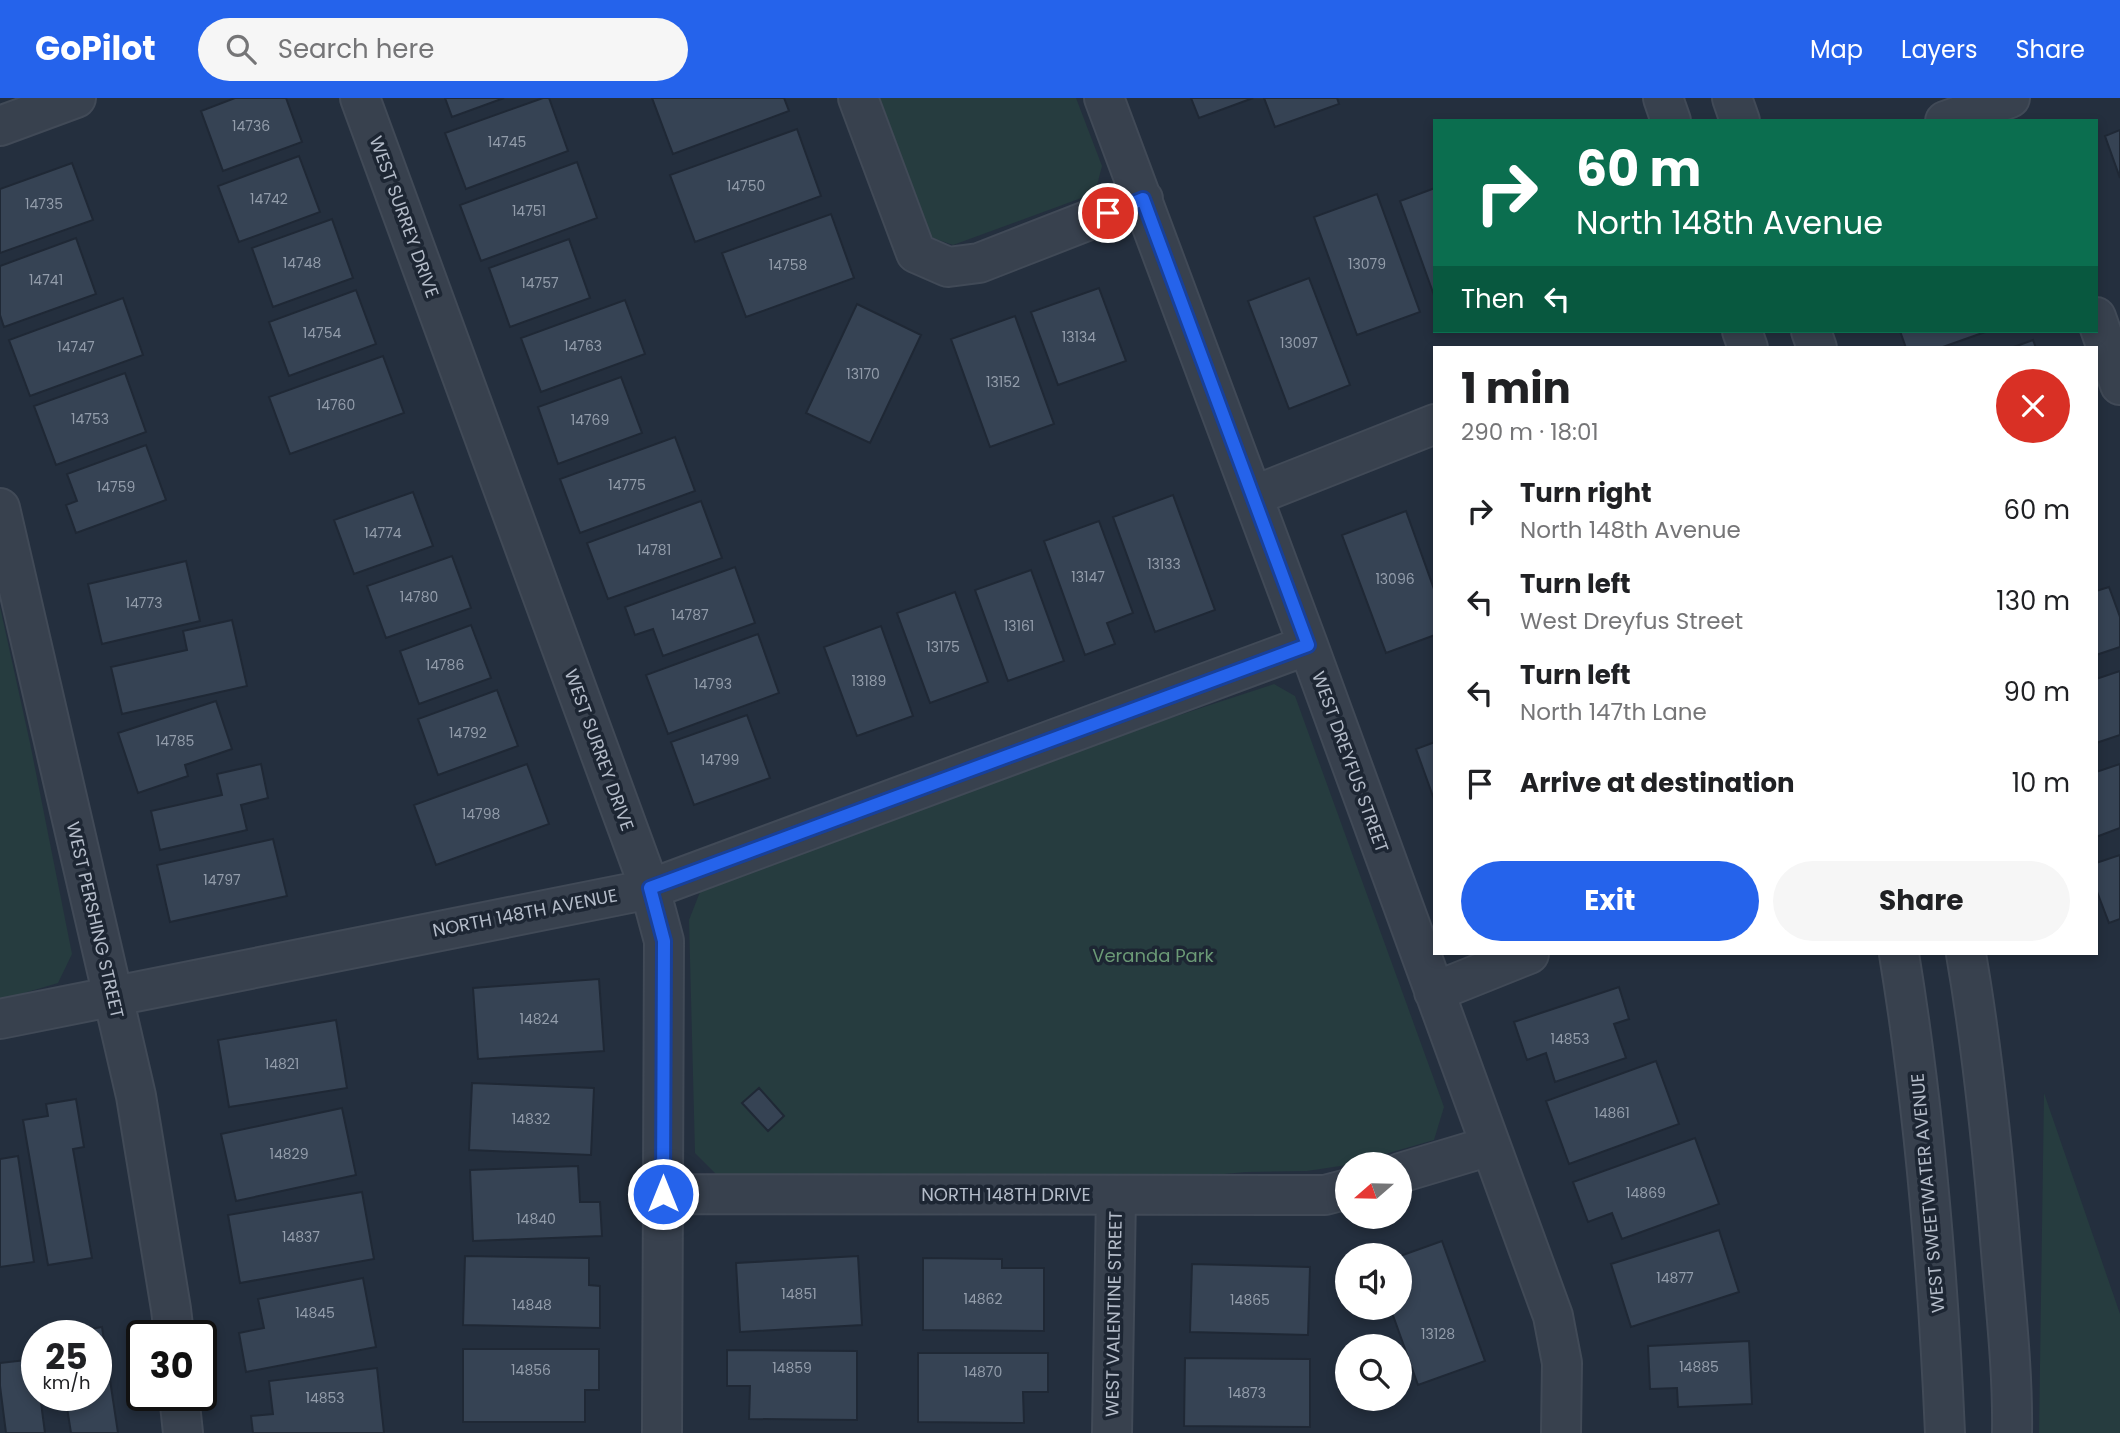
<!DOCTYPE html>
<meta charset="utf-8">
<style>
:root{--surface:#fff;--page:#f6f6f6;--text:#202124;--muted:#757577;--accent:#2563eb}
body{margin:0;font-family:Poppins,sans-serif;background:var(--page);color:var(--text);height:100vh;display:flex;flex-direction:column;font-size:26px;white-space:nowrap}
*{box-sizing:border-box;margin:0}
p{font-size:23px;color:var(--muted)}
.icon{flex:none;width:38px;height:38px;fill:none;stroke:currentColor;stroke-width:2;stroke-linecap:round;stroke-linejoin:round}
.map{position:relative;flex:1;overflow:hidden}
.details{position:absolute;left:1433px;top:248px;width:665px;height:609px;display:flex;flex-direction:column;background:var(--surface);border-radius:0px;box-shadow:0 4px 10px #0003}
.details>*{flex:none}
.top-card{position:absolute;left:1433px;top:21px;width:665px;height:214px;border-radius:0px;box-shadow:0 4px 10px #0003;background:#0b6e4f;color:#fff;overflow:hidden}
.needle{width:46px;rotate:250deg}
.controls{position:absolute;left:1335px;top:1054px;display:grid;gap:14px}
.controls a{display:grid;place-items:center;width:77px;height:77px;border-radius:50%;background:var(--surface);box-shadow:0 4px 10px #0003;font-size:35px}
.speed{position:absolute;left:21px;top:1222px;display:flex;gap:14px;font-size:35px;font-weight:700;text-align:center}
.speed>*{display:grid;place-content:center;width:91px;height:91px;border-radius:50%;background:var(--surface);box-shadow:0 4px 10px #0003;line-height:1}
.speed small{font-size:18px;font-weight:400}
.speed .limit{border:4px solid #111;border-radius:10px;background:#fff;color:#111}
.pin{position:absolute;display:grid;place-items:center;width:60px;height:60px;color:#fff;margin:-30px;border:4px solid #fff;border-radius:50%;box-shadow:0 2px 7px #0007}
.me{position:absolute;width:77px;margin:-38px;rotate:0deg;stroke-linejoin:round;filter:drop-shadow(0 0 5px #0008)}
.turn{display:flex;align-items:center;gap:24px;height:147px;padding:0 28px;font-size:32px}
.turn .icon{width:91px;height:91px;stroke-width:2.5}
.turn b{display:block;font-size:49px;line-height:60px}
.then{display:flex;align-items:center;height:66px;padding:0 28px;background:#0003;gap:14px;font-size:26px}
.round{display:grid;place-items:center;flex:none;width:74px;height:74px;border-radius:37px;background:var(--page)}
.overview{display:flex;align-items:center;justify-content:space-between;height:119px;padding:0 28px}
h1{font-size:42px;font-weight:700;line-height:52px}
.button{display:flex;gap:14px;margin-top:auto;padding:14px 28px}
.button a{flex:1;height:80px;border-radius:42px;background:var(--accent);color:#fff;font-size:28px;font-weight:700;line-height:80px;text-align:center}
.button a+a{background:var(--page);color:var(--text)}
ul{padding:0;list-style:none}
li{display:flex;align-items:center;gap:21px;height:91px;padding:0 28px}
li div{flex:1}
li b{display:block;font-size:26px}
li em{font-style:normal}
header{display:flex;align-items:center;gap:42px;box-sizing:border-box;height:98px;padding:0 35px;background:var(--accent);color:#fff}
header strong{font-size:33px}
nav{display:flex;gap:38px;margin-inline-start:auto;font-size:24px}
.search{width:490px;height:63px;background:var(--page);display:flex;align-items:center;gap:18px;box-sizing:border-box;padding:0 24px;border-radius:38px;color:var(--muted);font-size:26px}
.map>svg:first-child{display:block}
.green{fill:#263c3f}
.building{fill:#364354;stroke:#1f2835;stroke-width:2}
.lines{fill:none;stroke-linecap:round;stroke-linejoin:round}
.minor-casing{stroke:#414a57;stroke-width:42}
.minor{stroke:#38414e;stroke-width:38}
.route-casing{stroke:#184099;stroke-width:18}
.route{stroke:#2563eb;stroke-width:12}
.labels{text-anchor:middle;stroke-width:7;stroke-linejoin:round;paint-order:stroke}
.number-label{font-size:14px;fill:#929caa}
.street-label{font-size:18px;fill:#b4bcc9;stroke:#1d2633}
.park-label{font-size:18px;fill:#6b9a76;stroke:#1d2633}
</style>
<header>
<strong>GoPilot</strong>
<div class="search"><svg class="icon" aria-label="search" viewBox="0 0 24 24"><circle cx="10" cy="10" r="6"/><path d="M15 15l6 6"/></svg>Search here</div>
<nav><a>Map</a><a>Layers</a><a>Share</a></nav>
</header>
<div class="map">
<svg width="2120" height="1335" viewBox="0 0 2120 1335">
<rect width="100%" height="100%" fill="#242f3e"/>
<!-- green -->
<path class="green" d="M880 0H1076L1102 68 1095 95 953 147 930 139Z
M0 509 30 645 72 856 58 885 0 902Z
M1274 586 1295 598 1444 1009 1434 1042 1347 1067 1307 1073 1246 1074 1191 1079 1075 1076H716L695 1055 689 822 700 794C889 718 1080 648 1274 586Z
M2044 995 2120 1216V1335H2039Z"/>
<!-- building -->
<path class="building" d="M235 0H286L302 44 223 73 201 13Z
M445 0H504L452 19Z
M543 0H549L568 53 466 91 445 35Z
M652 0H784L789 13 673 56Z
M1191 0H1253L1199 20Z
M1264 0H1337L1339 6 1275 29Z
M797 31 821 98 695 144 670 77Z
M2120 32V80L2105 38Z
M299 58 320 114 239 144 218 88Z
M577 64 597 120 481 163 460 107Z
M72 65 93 122 0 155V91Z
M1435 90V200L1400 103Z
M1377 96 1420 214 1357 237 1314 119Z
M831 116 854 180 746 219 722 155Z
M332 121 353 180 273 209 252 150Z
M76 140 96 196 4 229 0 217V168Z
M569 141 590 200 510 229 489 170Z
M1309 180 1350 287 1289 311 1248 203Z
M1099 190 1126 263 1058 287 1031 214Z
M356 192 376 246 289 278 269 224Z
M123 200 143 257 30 298 9 242Z
M625 202 645 256 541 294 521 240Z
M857 206 921 237 870 345 806 315Z
M1015 218 1054 326 990 349 951 241Z
M1900 233H1988L1940 250H1906Z
M2033 242 2036 250H2011Z
M383 258 404 315 290 356 269 299Z
M125 275 146 334 56 367 34 308Z
M621 279 642 335 558 366 538 309Z
M675 339 695 393 580 435 560 381Z
M146 347 166 402 76 435 66 407 77 403 67 376Z
M413 394 433 448 354 476 334 422Z
M1173 397 1215 512 1155 534 1113 419Z
M701 403 722 460 608 501 587 445Z
M1406 413 1435 494V537L1386 555 1342 437Z
M1099 423 1133 515 1107 525 1115 546 1085 557 1044 443Z
M452 458 471 510 386 540 367 488Z
M186 463 200 523 102 546 88 486Z
M735 469 755 525 663 558 653 531 635 537 625 509Z
M1031 472 1064 563 1008 583 975 492Z
M2109 489 2120 519V549L2096 557V493Z
M955 494 988 584 930 605 897 515Z
M232 522 247 588 122 616 111 569 187 552 183 533Z
M471 527 491 580 419 606 400 553Z
M881 528 913 618 857 638 824 549Z
M758 536 779 595 668 636 646 577Z
M2120 573V637L2096 645V581Z
M497 592 518 648 438 677 418 621Z
M216 603 232 651 185 667 188 678 138 695 118 635Z
M747 617 770 680 694 707 671 644Z
M1435 644V704L1416 651Z
M261 666 268 700 241 707 247 732 160 752 151 713 222 697 217 676Z
M527 666 549 726 436 767 414 707Z
M2120 666V730L2096 739V674Z
M273 741 287 798 170 824 157 767Z
M2120 757V821L2109 825 2096 791V765Z
M599 881 604 953 478 961 473 890Z
M1619 889 1629 921 1614 926 1626 960 1555 984 1546 955 1527 962 1514 924Z
M336 922 347 990 229 1009 218 942Z
M1656 963 1679 1026 1569 1066 1546 1003Z
M472 985 594 990 591 1057 469 1052Z
M759 990 784 1018 768 1033 742 1005Z
M76 1001 84 1049 73 1051 92 1160 48 1167 23 1022 48 1018 46 1006Z
M342 1010 356 1077 236 1103 221 1036Z
M1695 1040 1719 1106 1622 1141 1612 1115 1588 1124 1573 1084Z
M18 1058 34 1164 0 1169V1061Z
M578 1068 580 1104H600L602 1138 473 1143 470 1072Z
M362 1094 374 1161 240 1185 228 1117Z
M1719 1132 1739 1194 1631 1229 1611 1166Z
M1442 1143 1485 1263 1418 1287 1390 1209H1400V1158Z
M465 1158 589 1160V1187L600 1188V1230L463 1227Z
M858 1158 862 1227 740 1234 736 1165Z
M923 1160 1002 1161V1170H1044V1233L923 1232Z
M1192 1166 1310 1169 1308 1237 1190 1234Z
M363 1180 376 1249 246 1274 239 1235 264 1230 258 1201Z
M102 1229 118 1335H71L65 1297H96V1237H56Z
M1749 1243 1752 1306 1678 1309 1677 1290 1650 1291 1648 1248Z
M463 1251H599V1292H585V1324H463Z
M727 1252 857 1253V1322L749 1321 750 1288H727Z
M918 1255H1048V1294H1023L1024 1325 918 1324Z
M1185 1260 1310 1261V1329L1184 1328Z
M35 1261 37 1297H40L45 1335H6L0 1288V1265Z
M377 1270 384 1335H253L251 1318 273 1316 269 1283Z"/>
<g class="lines">
<!-- minor casing -->
<g class="minor-casing">
<path id="minor" d="M360 0 650 791 664 843 662 1335
M858 0 916 155 948 169 979 165 1143 101
M1104 0 1308 547 1553 1218 1562 1265 1561 1335
M1663 0 1671 23
M1732 0 1740 23
M1945 23 2010 0
M0 28 76 0
M2096 219 2120 287
M1742 233 1748 250
M1811 233 1817 250
M1253 398 1435 326
M0 410 136 998 171 1211 174 1237
M1899 856C1925 1014 1938 1175 1945 1335
M1966 856C1983 954 1993 1054 2001 1153 2006 1214 2013 1275 2012 1335
M1434 894 1529 856
M0 921 650 791 1308 547
M1400 1075 1490 1048
M663 1096 1325 1097 1348 1091
M179 1297 183 1335
M1112 1335 1116 1097"/>
</g>
<!-- minor -->
<use href="#minor" class="minor"/>
</g>
<g class="lines">
<!-- route casing -->
<g class="route-casing">
<path id="route" d="M663 1096 664 843 650 790 1308 547 1143 101 1108 115"/>
</g>
<!-- route -->
<use href="#route" class="route"/>
</g>
<g class="labels">
<!-- number labels -->
<g class="number-label">
<text x="251" y="33">14736</text>
<text x="507" y="49">14745</text>
<text x="746" y="93">14750</text>
<text x="269" y="106">14742</text>
<text x="44" y="111">14735</text>
<text x="529" y="118">14751</text>
<text x="302" y="170">14748</text>
<text x="1367" y="171">13079</text>
<text x="788" y="172">14758</text>
<text x="46" y="187">14741</text>
<text x="540" y="190">14757</text>
<text x="322" y="240">14754</text>
<text x="1079" y="244">13134</text>
<text x="1299" y="250">13097</text>
<text x="583" y="253">14763</text>
<text x="76" y="254">14747</text>
<text x="863" y="281">13170</text>
<text x="1003" y="289">13152</text>
<text x="336" y="312">14760</text>
<text x="90" y="326">14753</text>
<text x="590" y="327">14769</text>
<text x="627" y="392">14775</text>
<text x="116" y="394">14759</text>
<text x="383" y="440">14774</text>
<text x="654" y="457">14781</text>
<text x="1164" y="471">13133</text>
<text x="1088" y="484">13147</text>
<text x="1395" y="486">13096</text>
<text x="419" y="504">14780</text>
<text x="144" y="510">14773</text>
<text x="690" y="522">14787</text>
<text x="1019" y="533">13161</text>
<text x="943" y="554">13175</text>
<text x="445" y="572">14786</text>
<text x="869" y="588">13189</text>
<text x="713" y="591">14793</text>
<text x="468" y="640">14792</text>
<text x="175" y="648">14785</text>
<text x="720" y="667">14799</text>
<text x="481" y="721">14798</text>
<text x="222" y="787">14797</text>
<text x="539" y="926">14824</text>
<text x="1570" y="946">14853</text>
<text x="282" y="971">14821</text>
<text x="1612" y="1020">14861</text>
<text x="531" y="1026">14832</text>
<text x="289" y="1061">14829</text>
<text x="1646" y="1100">14869</text>
<text x="536" y="1126">14840</text>
<text x="301" y="1144">14837</text>
<text x="1675" y="1185">14877</text>
<text x="799" y="1201">14851</text>
<text x="983" y="1206">14862</text>
<text x="1250" y="1207">14865</text>
<text x="532" y="1212">14848</text>
<text x="315" y="1220">14845</text>
<text x="1438" y="1241">13128</text>
<text x="1699" y="1274">14885</text>
<text x="792" y="1275">14859</text>
<text x="531" y="1277">14856</text>
<text x="983" y="1279">14870</text>
<text x="1247" y="1300">14873</text>
<text x="325" y="1305">14853</text>
</g>
<!-- street labels -->
<g class="street-label">
<text transform="translate(404 119) rotate(70)" y="6">WEST SURREY DRIVE</text>
<text transform="translate(599 652) rotate(70)" y="6">WEST SURREY DRIVE</text>
<text transform="translate(1350 664) rotate(70)" y="6">WEST DREYFUS STREET</text>
<text transform="translate(525 815) rotate(-11)" y="6">NORTH 148TH AVENUE</text>
<text transform="translate(95 822) rotate(77)" y="6">WEST PERSHING STREET</text>
<text transform="translate(1928 1095) rotate(-95)" y="6">WEST SWEETWATER AVENUE</text>
<text x="1006" y="1103">NORTH 148TH DRIVE</text>
<text transform="translate(1114 1216) rotate(-89)" y="6">WEST VALENTINE STREET</text>
</g>
<!-- park labels -->
<g class="park-label">
<text x="1153" y="864">Veranda Park</text>
</g>
</g>
</svg>
<div class="controls">
<a><svg class="needle" viewBox="-14 -14 28 28"><path d="M0-13l5 13h-10z" fill="#e53935"/><path d="M0 13l5-13h-10z" fill="#757577"/></svg></a>
<a><svg class="icon" aria-label="sound" viewBox="0 0 24 24"><path d="M4 9h4l5-4v14l-5-4H4zM17 9q2 3 0 6"/></svg></a>
<a><svg class="icon" aria-label="search" viewBox="0 0 24 24"><circle cx="10" cy="10" r="6"/><path d="M15 15l6 6"/></svg></a>
</div>
<div class="speed"><div>25<small>km/h</small></div><div class="limit">30</div></div>
<div class="pin" style="left:1108px;top:115px;background:#d93025"><svg class="icon" aria-label="arrive" viewBox="0 0 24 24"><path d="M6 21V4h12l-3 4 3 4H6"/></svg></div>
<svg class="me" style="left:663px;top:1096px" viewBox="-20 -20 40 40"><circle r="17" fill="#2563eb" stroke="#fff" stroke-width="3"/><path d="M0-11L8 9 0 5-8 9z" fill="#fff"/></svg>
<div class="top-card">
<div class="turn"><svg class="icon" aria-label="right" viewBox="0 0 24 24"><path d="M7 20v-9h11M14 6l5 5-5 5"/></svg><div><b>60 m</b>North 148th Avenue</div></div>
<div class="then">Then<svg class="icon" aria-label="left" viewBox="0 0 24 24"><path d="M17 20v-9H6M10 6l-5 5 5 5"/></svg></div>
</div>
<section class="details">
<div class="overview"><div><h1>1 min</h1><p>290 m · 18:01</p></div><a class="round" style="background:#d93025;color:#fff"><svg class="icon" aria-label="close" viewBox="0 0 24 24"><path d="M6 6l12 12M18 6L6 18"/></svg></a></div>
<ul>
<li><svg class="icon" aria-label="right" viewBox="0 0 24 24"><path d="M7 20v-9h11M14 6l5 5-5 5"/></svg><div><b>Turn right</b><p>North 148th Avenue</p></div><em>60 m</em></li>
<li><svg class="icon" aria-label="left" viewBox="0 0 24 24"><path d="M17 20v-9H6M10 6l-5 5 5 5"/></svg><div><b>Turn left</b><p>West Dreyfus Street</p></div><em>130 m</em></li>
<li><svg class="icon" aria-label="left" viewBox="0 0 24 24"><path d="M17 20v-9H6M10 6l-5 5 5 5"/></svg><div><b>Turn left</b><p>North 147th Lane</p></div><em>90 m</em></li>
<li><svg class="icon" aria-label="arrive" viewBox="0 0 24 24"><path d="M6 21V4h12l-3 4 3 4H6"/></svg><div><b>Arrive at destination</b></div><em>10 m</em></li>
</ul>
<div class="button"><a>Exit</a><a>Share</a></div>
</section>
</div>
